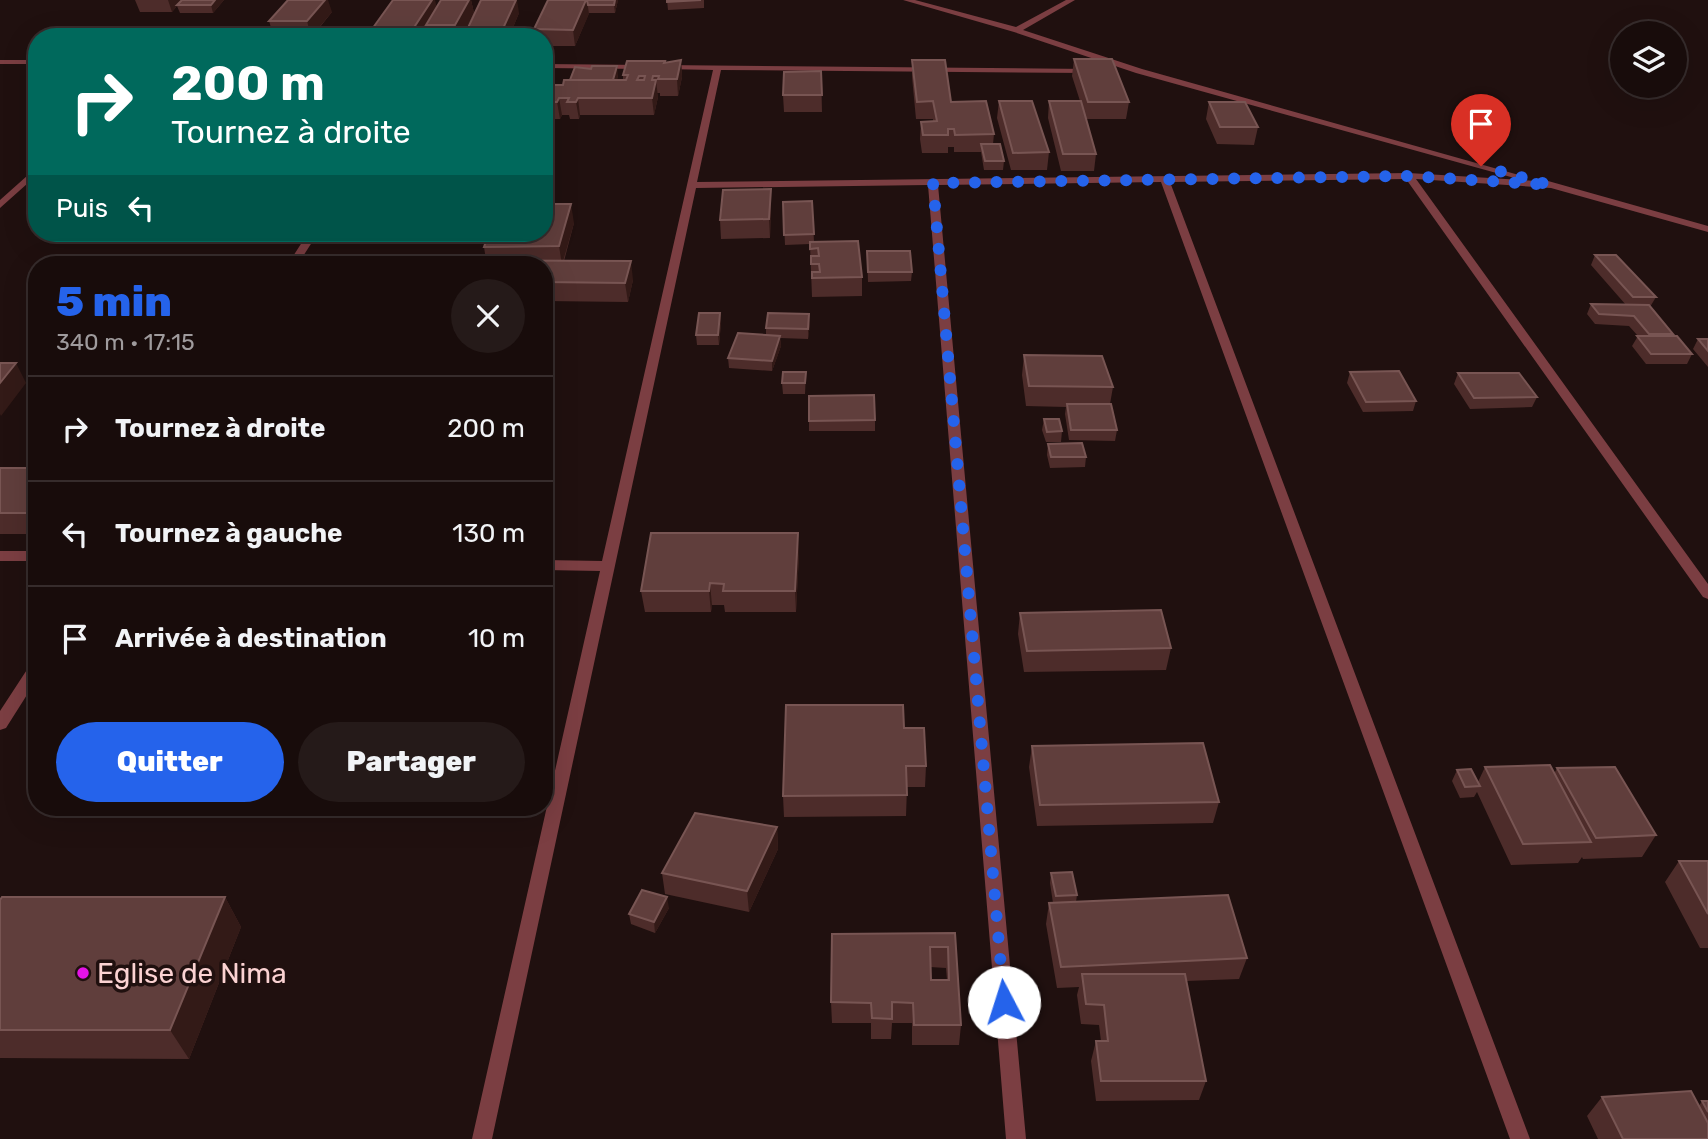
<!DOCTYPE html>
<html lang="fr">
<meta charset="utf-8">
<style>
:root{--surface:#180c0b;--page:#251a19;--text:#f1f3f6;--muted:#9f9b9d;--line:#362c2c;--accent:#2563eb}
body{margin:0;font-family:Rubik,sans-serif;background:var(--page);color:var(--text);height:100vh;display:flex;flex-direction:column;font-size:26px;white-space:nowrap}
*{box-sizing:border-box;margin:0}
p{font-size:23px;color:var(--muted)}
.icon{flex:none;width:38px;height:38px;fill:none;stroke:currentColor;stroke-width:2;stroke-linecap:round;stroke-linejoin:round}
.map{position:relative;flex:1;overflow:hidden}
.panel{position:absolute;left:28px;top:256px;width:525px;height:560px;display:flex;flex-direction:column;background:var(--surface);border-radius:28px;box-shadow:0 7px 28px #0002,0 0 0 2px var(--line)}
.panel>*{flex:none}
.banner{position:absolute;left:28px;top:28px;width:525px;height:214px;border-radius:28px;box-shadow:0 7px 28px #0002,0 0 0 2px var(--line);background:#00695c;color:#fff;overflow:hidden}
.tools{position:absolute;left:1610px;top:21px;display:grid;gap:14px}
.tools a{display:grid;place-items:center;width:77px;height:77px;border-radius:50%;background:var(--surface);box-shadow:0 7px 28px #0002,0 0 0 2px var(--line);font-size:35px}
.pin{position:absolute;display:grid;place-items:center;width:60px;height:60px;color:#fff;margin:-72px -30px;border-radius:50% 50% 50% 0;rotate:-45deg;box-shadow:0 0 7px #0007}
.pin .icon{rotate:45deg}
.me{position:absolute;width:77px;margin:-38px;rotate:355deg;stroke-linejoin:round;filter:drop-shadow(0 0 5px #0008)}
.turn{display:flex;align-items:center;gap:24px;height:147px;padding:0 28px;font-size:32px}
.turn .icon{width:91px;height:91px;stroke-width:2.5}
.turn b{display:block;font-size:49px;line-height:60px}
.then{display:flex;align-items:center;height:66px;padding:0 28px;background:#0003;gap:14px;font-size:26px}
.round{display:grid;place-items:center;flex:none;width:74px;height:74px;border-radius:37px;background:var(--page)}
.headline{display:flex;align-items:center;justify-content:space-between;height:119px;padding:0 28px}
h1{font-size:42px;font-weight:800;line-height:52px;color:var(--accent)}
.primary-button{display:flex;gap:14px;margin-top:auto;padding:14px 28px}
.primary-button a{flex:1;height:80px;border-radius:42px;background:var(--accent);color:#fff;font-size:28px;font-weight:800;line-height:80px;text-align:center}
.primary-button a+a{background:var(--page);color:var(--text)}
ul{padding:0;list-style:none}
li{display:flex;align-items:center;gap:21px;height:105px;padding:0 28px;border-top:2px solid var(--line)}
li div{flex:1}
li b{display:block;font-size:26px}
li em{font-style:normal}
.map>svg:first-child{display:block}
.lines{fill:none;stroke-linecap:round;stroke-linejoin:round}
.street{fill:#7b3e42;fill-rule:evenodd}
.wall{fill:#4d2c2a;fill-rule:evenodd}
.shaded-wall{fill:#331a17}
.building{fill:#603e3c;stroke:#785553;stroke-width:2;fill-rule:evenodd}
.route{stroke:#2563eb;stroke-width:12;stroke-dasharray:0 21.6}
.poi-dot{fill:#e513e6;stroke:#20100f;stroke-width:2.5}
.labels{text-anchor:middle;stroke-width:7;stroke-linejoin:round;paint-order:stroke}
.near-poi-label{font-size:28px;fill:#fbd2d2;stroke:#20100f;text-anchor:start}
</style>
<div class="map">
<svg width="1708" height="1139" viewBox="0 0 1708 1139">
<rect width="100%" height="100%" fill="#20100f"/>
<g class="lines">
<!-- street -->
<path class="street" d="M903 0H915L1016 27 1066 0H1075L1023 30 1142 69 1526 177 1518 179 1136 73 1014 32Z
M0 60H37V64H0Z
M544 64 644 65 648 67 644 69 544 68Z
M662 65 1089 69 1093 71 1089 73 721 70 697 182 1409 173 1537 181 1541 179 1708 226V232L1551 188 1416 179 1708 584V599L1703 597 1406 179 1170 182 1530 1139H1510L1161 182 938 185 1026 1139H1006L928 185 696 188 492 1139H472L600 571 544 570V560L602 561 713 70 665 69H662Z
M37 167V175L0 208V200Z
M308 233H318L298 264H288Z
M0 551H37V561H0Z
M37 661V679L6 728 0 730V711L32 662Z"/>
</g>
<!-- wall -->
<path class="wall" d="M135 0H224L213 13H180L177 6 172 12H140Z
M441 0H471L474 13 461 37H428L427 29 422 37H371L370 32 437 7Z
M548 0H618L615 13H589L575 46H544V37H535L534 29Z
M667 0H704V8L668 10Z
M332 12 312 37H274L269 21Z
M519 13 509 37H465V34Z
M1074 59 1129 102 1126 119H1086L1096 154 1094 171H1061L1048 118 1049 101H1080L1072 76Z
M681 60 682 77 678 96H660V93H657L658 97 654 115H580L579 119H570L569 115H562L560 119H548L545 102 563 85 570 80 618 75 617 80H623V75L665 63Z
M912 60 951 102 994 134 993 144 1004 161 1003 170H984L981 152H954V147H948V153H922L920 139 921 122H933V119H916L912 77Z
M821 71 822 112H784L783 95Z
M999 101 1049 152 1047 170H1011L997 118Z
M1209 102 1258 127 1254 145 1217 144 1206 119Z
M812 201 814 242 862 277V296L812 297 810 244 785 245 783 202Z
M771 207 770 238 721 239 720 220Z
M574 223 564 261 633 280 628 302 544 301V264L486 260 484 247Z
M867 251 912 272 911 281 868 282Z
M1595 255 1656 297 1650 307 1673 334 1672 336 1692 354 1687 364H1646L1632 346 1638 336 1629 326 1595 324 1587 314 1591 304 1626 305 1591 265Z
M720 313 721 323 719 345H697L696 335Z
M810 324 808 339 780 338 781 346 772 371 729 368 728 358 766 335V328Z
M1698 339H1708V367L1693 349Z
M1024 355 1113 387 1110 404 1117 430 1115 441 1069 440 1065 414 1066 407 1026 406 1022 375Z
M806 372 805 394H783L782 383Z
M1350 372 1416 401 1413 411 1363 412 1347 383Z
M1458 373 1537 397 1532 407 1470 409 1454 384Z
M809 396 875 420V431H809Z
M1044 419 1062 431 1061 442H1046L1042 430Z
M1048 444 1086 457 1085 467 1050 468 1047 455Z
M0 468H37V534H0Z
M799 554 796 612H725L724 605H712L711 612H645L641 591Z
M1020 613 1171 648 1166 670 1024 672 1018 634Z
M904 728 926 766 925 787H907L906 816 784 817 783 796Z
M1032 746 1219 802 1213 823 1037 826 1029 767Z
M1485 767 1554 774 1557 768 1656 835 1642 857 1583 859 1582 857 1578 863 1511 865 1477 792 1474 797 1460 798 1452 781 1457 770 1478 782Z
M777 827 778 849 749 912 665 894 662 873Z
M1679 861H1708V948H1700L1665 882Z
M1051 873 1077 895 1076 902 1247 958 1239 979 1186 981 1206 1081 1199 1100 1096 1101 1091 1061 1096 1041H1101L1099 1025 1081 1024 1077 995 1079 987 1057 988 1046 924 1049 903H1053L1050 883Z
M225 897 241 927 189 1059 0 1058V900Z
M669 908 655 933 631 924 629 914Z
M955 933 961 1025 959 1045H912V1023H892L891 1039H871V1023H832L831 1002ZM930 967 946 968 947 980H931Z
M1602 1097 1699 1106 1702 1101H1708V1139H1598L1587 1116Z"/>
<!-- shaded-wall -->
<path class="shaded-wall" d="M168 0H184L177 5V6L172 12Z
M215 0H224L213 13 211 5Z
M325 0H328L332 12 311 37 307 21Z
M432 0H435L438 12 426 25 427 29 422 37H412L411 32Z
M469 0H471L474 13 461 37H458L455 25Z
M516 0H517L519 13 509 37H502L501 33Z
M586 0H587L589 14 575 46 573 30Z
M615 0H618L615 13 614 5Z
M681 60 682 77 678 96 677 79Z
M617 66 618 75 613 94 612 85Z
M653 76 654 87 656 80 658 97 654 115 652 98V80Z
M559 98 562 115 560 119 557 102Z
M578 98 580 115 579 119 576 102Z
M771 189V207L770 238 769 219Z
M571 204 574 223 562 265 559 246Z
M631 261 633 280 628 302 625 283Z
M720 313 721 323 719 345 718 335Z
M809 314 810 324 808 339V329Z
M780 336 781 346 772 371V361Z
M16 363 26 383 1 416 0 414V383Z
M798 533 799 554 796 612 795 591Z
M710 583 712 605 711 612 709 591Z
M777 827 778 849 749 912 747 891Z
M225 897 241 927 189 1059 170 1030Z
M667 897 669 908 655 933 654 922Z"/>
<!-- building -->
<path class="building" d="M182 0H215L211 5H177Z
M288 0H325L307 21H269Z
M393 0H432L411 32H370Z
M441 0H469L455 25H426Z
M481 0H516L501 33 465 34Z
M548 0H586L573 30 534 29Z
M587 0H615L614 5H588Z
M667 0H701L667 2Z
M1074 59H1112L1129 102H1088Z
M681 60 677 79H658L659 76H653L652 80H656L652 98H578L576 102H567L569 98H559L557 102H545L551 85H563L564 80H626L628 75H623L627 61H665L664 63ZM639 76H645L644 80H637Z
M912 60H945L951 102 986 101 994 134 955 135 954 129H948V135H923L921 122 937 121 933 101 917 102Z
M592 66H617L613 80H570L575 67 591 69Z
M821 71 822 95H783L784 72Z
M999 101H1032L1049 152 1013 153Z
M1049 101H1081L1096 154H1063Z
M1209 102H1245L1258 127H1220Z
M981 144H1000L1004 161H985Z
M771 189 769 219 720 220 723 190Z
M812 201 814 234 784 235 783 202Z
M544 204H571L559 246 484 247 489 233H544Z
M858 241 862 277 812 278V272H820L819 264H811V256H819L818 248 810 249V242Z
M867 251H910L912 272H868Z
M1595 255H1616L1656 297H1633Z
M383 260 631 261 625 283 544 282V264H380Z
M1591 304 1649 305 1673 334H1649L1634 316 1599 314Z
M699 313H720L718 335H696Z
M768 313 809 314 808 329 766 328Z
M738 333 780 336 772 361 728 358Z
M1637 336H1677L1692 354H1651Z
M1698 339H1708V351Z
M1024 355 1102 356 1113 387 1029 386Z
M0 363H16L0 383Z
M1399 371 1416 401 1366 402 1350 372Z
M783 372H806L805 383H782Z
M1458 373H1519L1537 397 1474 398Z
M874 395 875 420 809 421V396Z
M1067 404H1111L1117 430H1071Z
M1044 419H1059L1062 431 1047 432Z
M1082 443 1086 457H1051L1048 444Z
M0 468H37V513H0Z
M651 533H798L795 591H723L724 584 710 583 709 591H641Z
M1161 610 1171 648 1027 651 1020 613Z
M786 705H903L904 728H924L926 766H906L907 795 783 796Z
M1203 743 1219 802 1040 805 1032 746Z
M1550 765 1591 842 1523 844 1485 767Z
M1615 767 1656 835 1596 838 1557 768Z
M1471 769 1480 786 1465 787 1457 770Z
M695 813 777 827 747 891 662 873Z
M1679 861H1708V914Z
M1072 872 1077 895 1056 896 1051 873Z
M642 890 667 897 654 922 629 914Z
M1228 895 1247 958 1061 967 1049 903Z
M2 897H225L170 1030H0V900Z
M955 933 961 1025H914L913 1003 892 1002V1019L872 1018 871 1003 831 1002 832 934ZM930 947H948L949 980H931Z
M1082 974H1185L1206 1081H1101L1096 1041H1108L1104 1005 1086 1004Z
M1691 1091 1708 1123V1139H1623L1602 1097Z
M1702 1101H1708V1112Z"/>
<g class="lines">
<!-- route -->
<path class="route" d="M1004 1002 933 183 1409 176 1550 185 1481 166"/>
</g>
<!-- markers -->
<circle class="poi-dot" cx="83" cy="973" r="7"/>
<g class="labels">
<!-- near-poi labels -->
<g class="near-poi-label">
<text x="97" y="983">Eglise de Nima</text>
</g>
</g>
</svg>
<div class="tools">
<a><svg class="icon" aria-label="layers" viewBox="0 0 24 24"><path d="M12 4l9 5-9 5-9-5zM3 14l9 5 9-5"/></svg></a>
</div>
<div class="pin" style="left:1481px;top:166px;background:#d93025"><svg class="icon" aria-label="arrive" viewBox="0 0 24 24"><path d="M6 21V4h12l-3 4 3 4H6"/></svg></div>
<svg class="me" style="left:1004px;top:1002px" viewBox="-20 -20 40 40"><circle r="19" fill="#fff"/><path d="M0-13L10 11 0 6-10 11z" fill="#2563eb"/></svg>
<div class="banner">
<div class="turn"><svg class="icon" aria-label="right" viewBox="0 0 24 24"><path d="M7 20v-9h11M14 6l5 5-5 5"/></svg><div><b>200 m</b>Tournez à droite</div></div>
<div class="then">Puis<svg class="icon" aria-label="left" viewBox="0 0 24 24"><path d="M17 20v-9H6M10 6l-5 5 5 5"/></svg></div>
</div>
<section class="panel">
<div class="headline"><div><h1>5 min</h1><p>340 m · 17:15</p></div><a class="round"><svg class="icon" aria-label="close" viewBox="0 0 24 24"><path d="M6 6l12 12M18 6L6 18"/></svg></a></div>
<ul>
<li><svg class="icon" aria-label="right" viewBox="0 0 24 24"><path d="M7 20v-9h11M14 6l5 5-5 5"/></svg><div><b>Tournez à droite</b></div><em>200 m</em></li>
<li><svg class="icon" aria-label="left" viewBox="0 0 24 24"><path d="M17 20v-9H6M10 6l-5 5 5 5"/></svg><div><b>Tournez à gauche</b></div><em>130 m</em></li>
<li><svg class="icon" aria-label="arrive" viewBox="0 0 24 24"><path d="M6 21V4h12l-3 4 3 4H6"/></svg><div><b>Arrivée à destination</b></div><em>10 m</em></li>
</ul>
<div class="primary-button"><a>Quitter</a><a>Partager</a></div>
</section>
</div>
